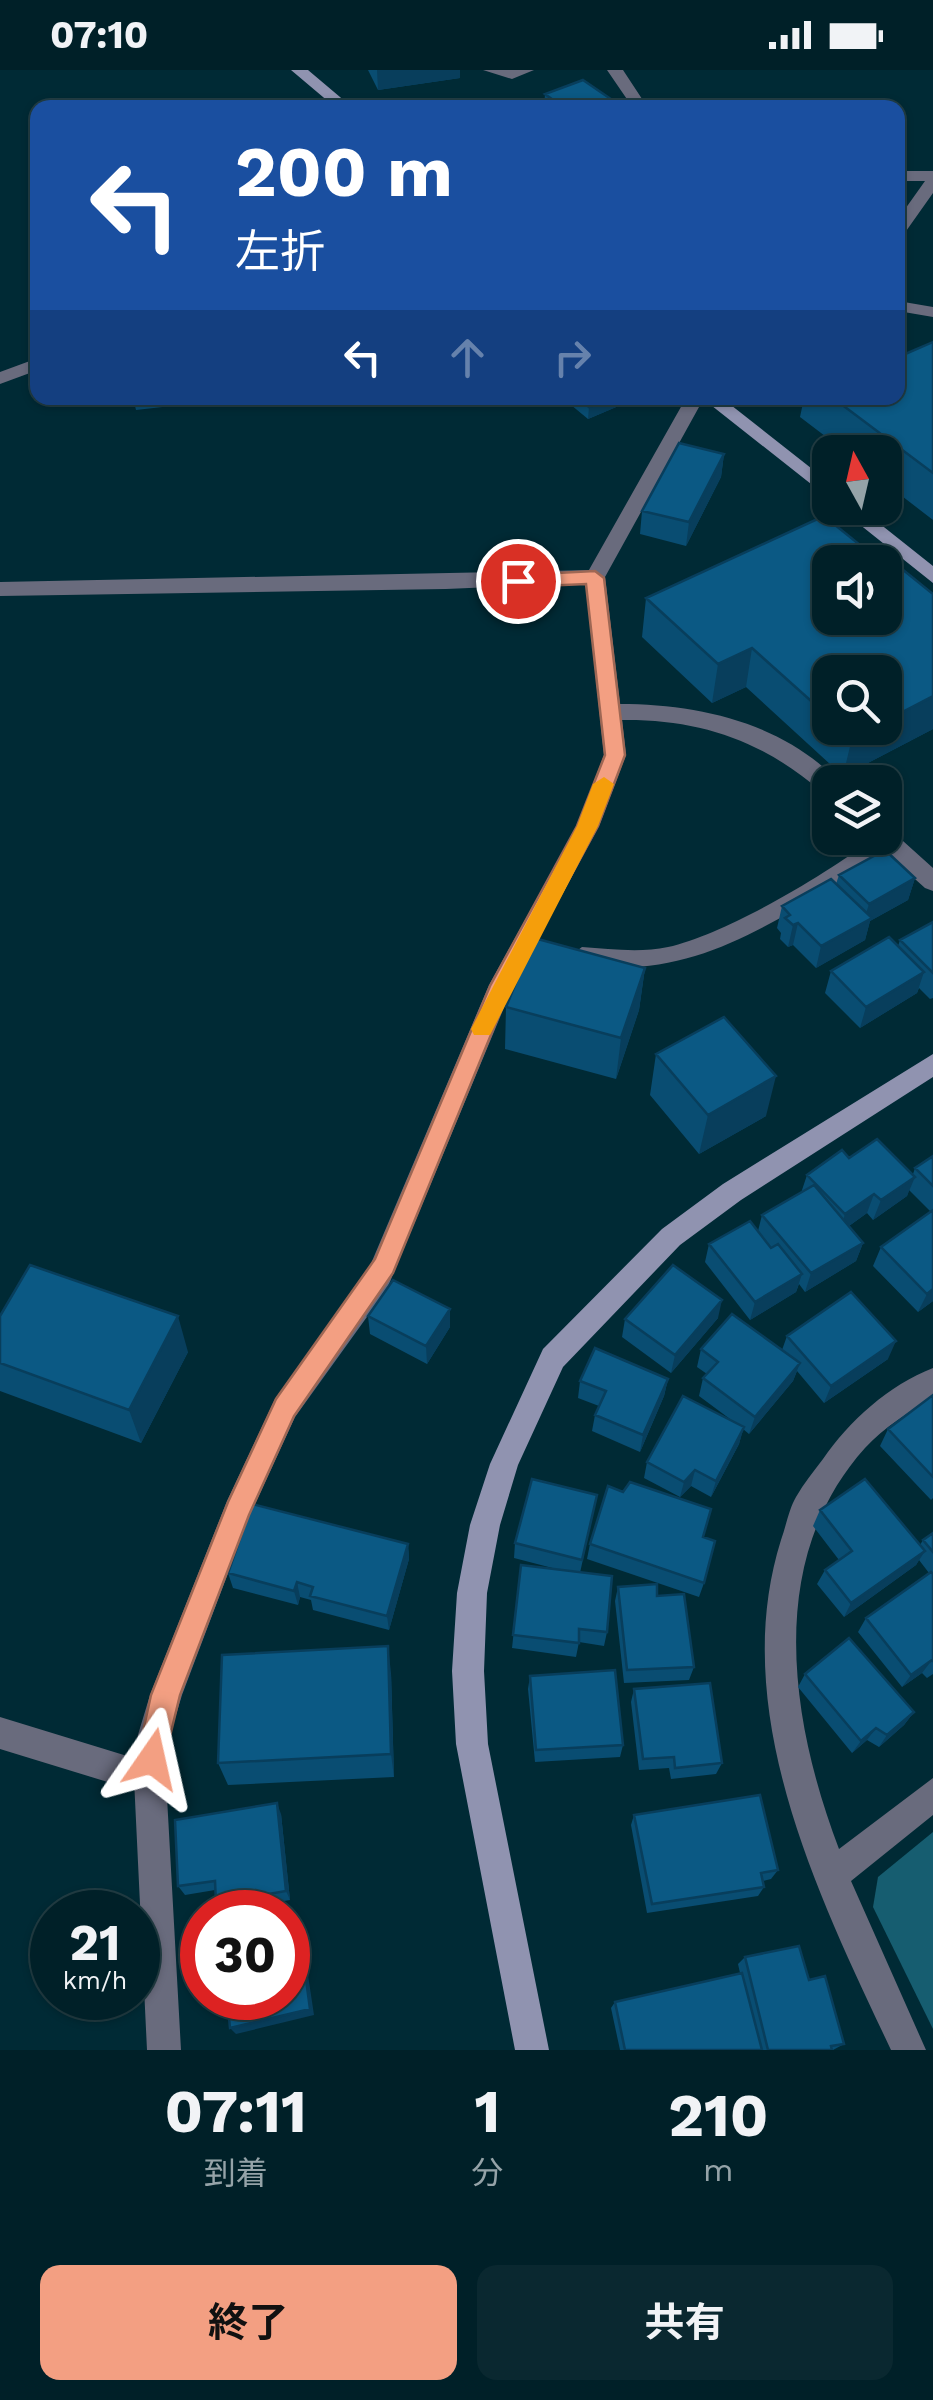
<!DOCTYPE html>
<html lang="ja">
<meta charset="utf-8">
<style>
:root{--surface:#002028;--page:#0a2830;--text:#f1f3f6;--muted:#95a3a8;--line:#223e45;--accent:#f39f82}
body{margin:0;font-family:"Work Sans","Noto Sans JP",sans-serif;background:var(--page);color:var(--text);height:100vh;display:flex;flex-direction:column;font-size:38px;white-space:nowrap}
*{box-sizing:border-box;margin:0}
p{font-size:32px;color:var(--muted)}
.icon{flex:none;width:55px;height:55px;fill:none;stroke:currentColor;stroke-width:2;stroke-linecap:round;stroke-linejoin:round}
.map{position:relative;height:1980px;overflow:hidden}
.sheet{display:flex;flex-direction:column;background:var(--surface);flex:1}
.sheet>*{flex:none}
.banner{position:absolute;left:30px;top:30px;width:875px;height:305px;border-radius:20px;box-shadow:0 2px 8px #0004,0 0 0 2px var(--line);background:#1a4fa0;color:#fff;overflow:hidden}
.needle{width:65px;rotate:352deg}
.buttons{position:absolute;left:812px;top:365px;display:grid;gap:20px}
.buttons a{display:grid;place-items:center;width:90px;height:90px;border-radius:20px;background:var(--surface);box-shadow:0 2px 8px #0004,0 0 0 2px var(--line);font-size:50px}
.speed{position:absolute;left:30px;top:1820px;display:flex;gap:20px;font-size:50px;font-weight:700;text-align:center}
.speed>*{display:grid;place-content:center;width:130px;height:130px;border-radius:50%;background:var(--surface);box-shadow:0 2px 8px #0004,0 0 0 2px var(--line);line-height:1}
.speed small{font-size:25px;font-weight:400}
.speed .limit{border:15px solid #d22;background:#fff;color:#111}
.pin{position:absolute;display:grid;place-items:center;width:85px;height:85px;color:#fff;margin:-42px;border:5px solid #fff;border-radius:50%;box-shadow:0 2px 10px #0007}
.me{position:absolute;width:110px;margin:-55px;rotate:11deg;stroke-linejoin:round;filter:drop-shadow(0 0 8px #0008)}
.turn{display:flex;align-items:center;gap:35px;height:210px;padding:0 40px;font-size:45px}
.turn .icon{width:130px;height:130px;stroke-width:2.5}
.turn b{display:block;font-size:70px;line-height:85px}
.lanes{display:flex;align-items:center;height:95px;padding:0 40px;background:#0003;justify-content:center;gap:50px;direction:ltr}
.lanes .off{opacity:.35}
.eta{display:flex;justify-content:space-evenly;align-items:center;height:170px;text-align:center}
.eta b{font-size:60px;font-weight:700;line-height:70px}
.button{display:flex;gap:20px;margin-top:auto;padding:20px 40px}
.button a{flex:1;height:115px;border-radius:20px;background:var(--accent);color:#111;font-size:40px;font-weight:700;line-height:115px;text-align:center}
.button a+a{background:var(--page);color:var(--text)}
.status{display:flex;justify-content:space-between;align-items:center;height:70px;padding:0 50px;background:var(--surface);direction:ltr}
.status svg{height:28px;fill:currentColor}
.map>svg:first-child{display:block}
.water{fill:#165d70}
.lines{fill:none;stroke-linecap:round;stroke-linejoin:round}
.lane{fill:#696b7d;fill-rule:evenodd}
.street{fill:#696b7d;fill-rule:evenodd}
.secondary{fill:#9093b0;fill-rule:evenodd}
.wall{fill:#094d72;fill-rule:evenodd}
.shaded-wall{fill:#083e5c}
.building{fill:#0b5984;stroke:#083e5c;stroke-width:2.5}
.route{fill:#f39f82;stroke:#9e6754;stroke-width:2.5}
.slow{fill:#f59e0b}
</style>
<div class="status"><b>07:10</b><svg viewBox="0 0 49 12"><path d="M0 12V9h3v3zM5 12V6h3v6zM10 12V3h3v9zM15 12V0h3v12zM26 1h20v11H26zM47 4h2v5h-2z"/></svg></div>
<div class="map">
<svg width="933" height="1980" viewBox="0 0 933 1980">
<rect width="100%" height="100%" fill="#002a35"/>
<!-- water -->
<path class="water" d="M933 1762V1959L873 1837 878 1807Z"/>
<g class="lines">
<!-- lane -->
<path class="lane" d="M483 0H534L512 9Z
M38 288V300L0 314V302Z
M595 500 602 502V512L446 519 0 526V512Z
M0 1647 150 1693 161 1698 166 1709 161 1720 150 1725 0 1679Z"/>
<!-- street -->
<path class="street" d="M607 0H623L648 38H633Z
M898 101H933V123L904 164 898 165V149L925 111H898Z
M898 231 933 237V247L898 241Z
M686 328H704L605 507 620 634C699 634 783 653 839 712H830V724L822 722C763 671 700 649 622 650L626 685 599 756 513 916 387 1219 295 1347 250 1445 182 1625 169 1668 166 1709 181 1980H147L134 1709 137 1668 150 1625 227 1431 275 1329 367 1203 489 915 577 756 604 685 585 507Z
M885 759 893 762 933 798V821L925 818 886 783C799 835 712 905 604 897 591 897 577 898 570 886L582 877C610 879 640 883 668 877 726 864 827 804 874 768H885Z
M933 1298V1327C910 1342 884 1357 865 1378 765 1489 790 1650 839 1779L933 1708V1745L851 1811 926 1980H891C819 1827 727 1642 781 1470 786 1456 789 1439 796 1427 804 1413 814 1401 823 1389 849 1351 889 1315 933 1298Z"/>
<!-- secondary -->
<path class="secondary" d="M291 0H308L353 38H336Z
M702 328H722L830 413V429Z
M839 438H860L933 496V513Z
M933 984V1007L741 1130 680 1175 563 1297 518 1395 500 1455 487 1523 484 1601 488 1674 549 1980H515L456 1674 452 1601 457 1523 470 1455 490 1394 543 1279 662 1159 723 1114Z"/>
</g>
<!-- wall -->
<path class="wall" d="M368 0H460V8L378 20Z
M545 24 624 38H544Z
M933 272V450L885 413V382H846L800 347 804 328H898L903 285Z
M133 328H198V333L136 340Z
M565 328H635V329L588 349 565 330Z
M724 384 721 407 686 476 640 464 642 441Z
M830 492 933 524V659L843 706 746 617 712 633 642 567 646 528ZM830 602 885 658H830Z
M839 805 915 808 908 830 870 851 865 870 816 898 793 875 788 877 780 869 781 863 777 858 782 836 836 814Z
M933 852V928L930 929 919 918 917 923 860 958 825 923 831 901 898 876 900 870Z
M645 898 639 940 616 1009 505 979 506 937Z
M656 984 766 1046 699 1084 650 1025Z
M933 1086V1231L918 1242 873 1196 881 1177 931 1142 909 1120 907 1126 873 1150 867 1143 849 1156 863 1173 856 1191 805 1222 799 1214 796 1222 750 1250 705 1192 709 1174 758 1161 762 1145 801 1123 807 1105 849 1088 913 1104 915 1098Z
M0 1246 188 1282 141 1373 0 1321Z
M368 1246 450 1257 427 1294 370 1264Z
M718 1248 671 1303 622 1267 625 1249Z
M787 1266 888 1289 824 1333 797 1301 793 1311 749 1364 743 1359 739 1374 711 1427 691 1416 680 1427 644 1408 647 1392 734 1352 699 1326 703 1308 707 1304 697 1297 701 1279 782 1280Z
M668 1309 664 1326 640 1382 592 1361 595 1345 599 1336 578 1328 580 1311Z
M933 1325V1428L931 1430 880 1376 888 1359Z
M623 1422 703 1467 704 1513 699 1527 587 1489 590 1474Z
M597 1425 580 1503 607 1562 604 1576 579 1572 576 1587 512 1578 521 1495 564 1501 514 1488 515 1473Z
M820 1440 920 1475 923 1470 933 1463V1604L927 1608 922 1603 902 1617 858 1562 866 1548 929 1503 919 1490 916 1495 844 1547 817 1514 825 1500 839 1490 813 1456Z
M408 1474 409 1489 389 1560 313 1540 311 1530 300 1527 298 1535 233 1518 228 1503Z
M618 1517 657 1526 694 1597 689 1610 624 1613 615 1531Z
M391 1603 394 1707 228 1715 218 1693Z
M805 1604 914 1642 904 1655 879 1677 867 1670 852 1683 798 1617Z
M530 1606 623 1675 620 1687 535 1692 528 1619Z
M634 1619 722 1693 716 1704 671 1709 669 1698 639 1700 631 1632Z
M281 1744 290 1830 222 1842 216 1833 215 1820 185 1825 178 1816Z
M634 1745 778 1800 771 1809 763 1811 764 1817 758 1826 647 1843 631 1755Z
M745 1887 809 1910 844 1974 833 1980H620L611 1938 615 1932 740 1903 738 1894Z"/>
<!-- shaded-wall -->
<path class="shaded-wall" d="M377 0H460V8L378 20Z
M611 328H635V329L588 349 589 337Z
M724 384 721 407 686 476 689 452Z
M752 578 746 617 712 633 718 594Z
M933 626V659L843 706 852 668 873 658H885V651Z
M915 808 908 830 870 851 865 870 816 898 821 876 863 853 869 834Z
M798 853 793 875 788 877 793 855Z
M645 898 639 940 616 1009 621 968Z
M924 902 917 923 860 958 866 937Z
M776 1006 766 1046 699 1084 708 1045Z
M915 1107 907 1126 873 1150 881 1130Z
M874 1124 867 1143 839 1163 845 1144Z
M863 1173 856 1191 805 1222 811 1203Z
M802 1204 796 1222 750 1250 755 1232Z
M933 1219V1231L918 1242 927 1224Z
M722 1230 718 1248 671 1303 675 1285Z
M450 1239V1257L427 1294 426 1276Z
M178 1246 188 1282 141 1373 129 1340Z
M896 1271 888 1289 824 1333 831 1316Z
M800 1293 793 1311 749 1364 755 1347Z
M668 1309 664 1326 640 1382 643 1365Z
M744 1357 739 1374 711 1427 716 1411Z
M695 1400 691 1416 680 1427 684 1412Z
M408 1474 409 1489 389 1560 387 1546Z
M925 1481 916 1495 844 1547 851 1533Z
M297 1512 300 1527 298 1535 294 1521Z
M388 1576 391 1603 394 1707 391 1684Z
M932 1590 922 1603 902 1617 911 1605Z
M914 1642 904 1655 879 1677 887 1665Z
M876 1658 867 1670 852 1683 861 1671Z
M277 1733 281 1744 290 1830 286 1821Z
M298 1850 301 1858 314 1945 236 1964 230 1958Z"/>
<!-- building -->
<path class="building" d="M583 10 624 38H564L545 24Z
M933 272V403L833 328H898V281L903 285Z
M578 328H611L589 337Z
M679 373 724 384 689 452 642 441Z
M824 446 881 492H830V548H885V496L887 498 902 499 933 524V626L885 651V602H830V648L752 578 718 594 646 528Z
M840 658H873L852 668Z
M885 780 915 808 869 834 839 805Z
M831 809 872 848 821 876 798 853 793 855 785 848 790 845 782 836Z
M933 852V903L900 870Z
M889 867 924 902 866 937 831 901Z
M534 868 645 898 621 968 506 937Z
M724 947 776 1006 708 1045 656 984Z
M877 1069 915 1107 881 1130 874 1124 845 1144 807 1105 842 1080 849 1088Z
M933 1086V1116L915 1098Z
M814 1115 863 1173 811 1203 762 1145Z
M933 1140V1219L927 1224 881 1177Z
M750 1151 771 1178 778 1174 802 1204 755 1232 709 1174Z
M30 1195 178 1246 129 1340 0 1293V1246Z
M673 1195 722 1230 675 1285 625 1249Z
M393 1210 450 1239 426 1276 368 1246Z
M851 1222 896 1271 831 1316 787 1266Z
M732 1244 800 1293 755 1347 703 1308 718 1292 701 1279Z
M595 1278 668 1309 643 1365 595 1345 606 1321 580 1311Z
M933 1325V1407L888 1359Z
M683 1326 744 1357 716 1411 695 1400 684 1412 647 1392Z
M532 1409 597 1425 582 1490 515 1473Z
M865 1409 925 1481 851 1533 825 1500 852 1481 820 1440Z
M630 1412 711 1439 703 1467 715 1471 704 1513 590 1474 608 1416 623 1422Z
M252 1434 408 1474 387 1546 310 1526 313 1517 297 1512 294 1521 228 1503Z
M933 1463V1482L923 1470Z
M521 1495 612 1506 607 1562 579 1559V1573L513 1565Z
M931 1502 933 1504V1591L932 1590 911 1605 866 1548Z
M657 1514V1526L684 1524 694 1597 627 1600 618 1517Z
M849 1568 914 1642 887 1665 876 1658 861 1671 805 1604Z
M388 1576 391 1684 218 1693 222 1585Z
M615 1600 623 1675 536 1680 530 1606Z
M710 1613 722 1693 675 1698 674 1687 643 1689 634 1619Z
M760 1725 778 1800 761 1803 764 1817 652 1834 634 1745Z
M277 1733 286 1821 216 1833 215 1811 178 1816 175 1750Z
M298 1850 310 1939 230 1958 227 1928H288V1852Z
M799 1876 809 1910 825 1906 844 1974 831 1976 832 1980H768L745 1887Z
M742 1903 762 1980H625L615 1932Z"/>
<!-- route -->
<path class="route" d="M595 501 604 508 625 685 598 756 511 916 393 1203 294 1346 249 1445 180 1625 162 1699 152 1703 141 1699 137 1689 151 1625 228 1432 276 1329 375 1189 490 916 577 756 605 685 586 514 518 517 508 511 518 505Z"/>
<!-- slow -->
<path class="slow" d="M604 707 614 714 598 756 490 965H474L471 959 577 756 593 714Z"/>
</svg>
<div class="buttons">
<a><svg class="needle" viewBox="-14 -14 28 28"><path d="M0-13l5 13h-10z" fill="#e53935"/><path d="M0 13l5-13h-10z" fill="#95a3a8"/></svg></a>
<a><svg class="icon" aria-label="sound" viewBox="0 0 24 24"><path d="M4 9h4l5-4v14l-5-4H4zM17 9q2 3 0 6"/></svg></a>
<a><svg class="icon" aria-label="search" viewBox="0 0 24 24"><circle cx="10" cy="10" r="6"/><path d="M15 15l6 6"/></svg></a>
<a><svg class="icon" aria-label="layers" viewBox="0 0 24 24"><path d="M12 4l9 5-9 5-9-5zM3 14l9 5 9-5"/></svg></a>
</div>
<div class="speed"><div>21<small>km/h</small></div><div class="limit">30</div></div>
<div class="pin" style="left:518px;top:511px;background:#d93025"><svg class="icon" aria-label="arrive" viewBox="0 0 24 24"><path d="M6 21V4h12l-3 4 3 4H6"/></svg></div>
<svg class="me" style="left:152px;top:1689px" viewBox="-20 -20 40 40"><path d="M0-17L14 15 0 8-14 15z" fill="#f39f82" stroke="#fff" stroke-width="4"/></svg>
<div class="banner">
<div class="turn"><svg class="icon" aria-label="left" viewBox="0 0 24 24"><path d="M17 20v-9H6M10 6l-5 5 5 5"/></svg><div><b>200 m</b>左折</div></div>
<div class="lanes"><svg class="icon" aria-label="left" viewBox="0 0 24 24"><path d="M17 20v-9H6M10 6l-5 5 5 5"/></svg><svg class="icon off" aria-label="ahead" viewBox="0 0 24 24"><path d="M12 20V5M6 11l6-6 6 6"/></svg><svg class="icon off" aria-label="right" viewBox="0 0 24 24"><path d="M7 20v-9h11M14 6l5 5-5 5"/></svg></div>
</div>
</div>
<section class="sheet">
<div class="eta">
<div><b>07:11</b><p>到着</p></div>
<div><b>1</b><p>分</p></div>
<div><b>210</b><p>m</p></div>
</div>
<div class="button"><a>終了</a><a>共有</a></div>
</section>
